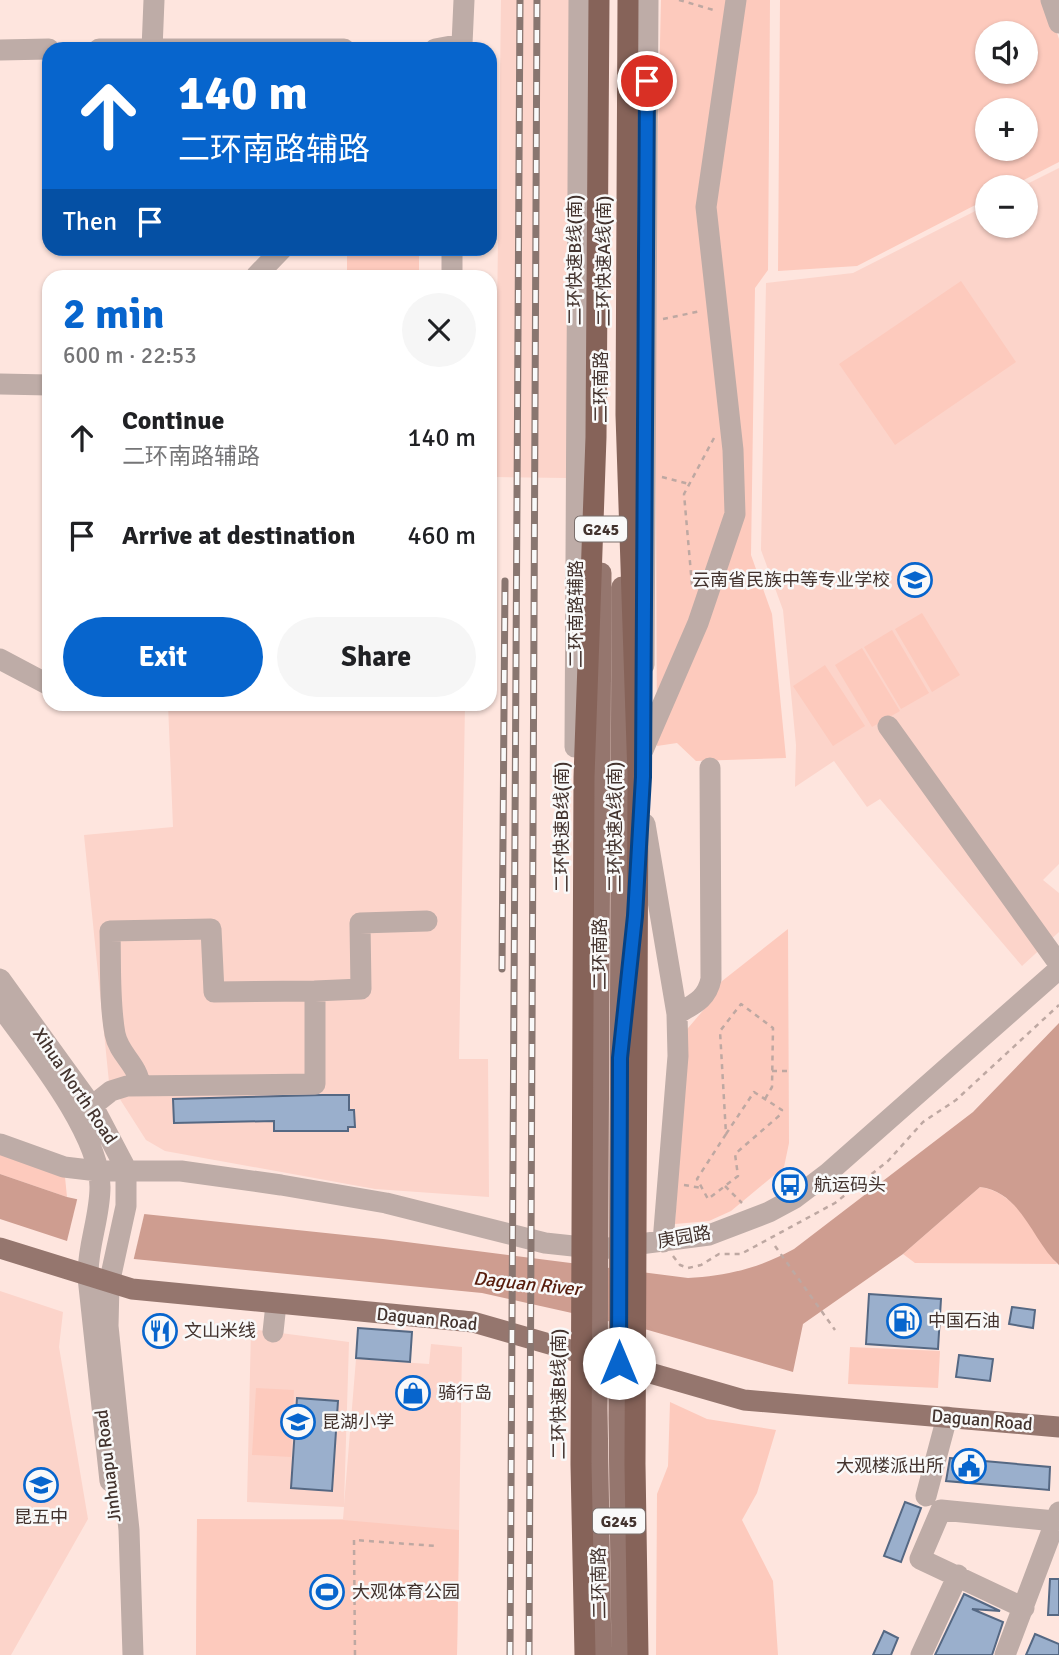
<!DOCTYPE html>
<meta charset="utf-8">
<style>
:root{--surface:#fff;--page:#f6f6f6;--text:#202124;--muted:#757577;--accent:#0765cd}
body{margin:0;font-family:Signika,"Noto Sans SC",sans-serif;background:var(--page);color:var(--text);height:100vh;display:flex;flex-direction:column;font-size:26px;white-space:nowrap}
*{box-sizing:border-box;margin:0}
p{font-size:23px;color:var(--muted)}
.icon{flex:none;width:38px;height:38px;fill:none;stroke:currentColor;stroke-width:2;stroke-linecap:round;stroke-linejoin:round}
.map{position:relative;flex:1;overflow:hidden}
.drawer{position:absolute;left:42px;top:270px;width:455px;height:441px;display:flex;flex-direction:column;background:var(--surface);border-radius:21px;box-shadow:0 2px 5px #0004}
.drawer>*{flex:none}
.top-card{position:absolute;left:42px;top:42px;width:455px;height:214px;border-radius:21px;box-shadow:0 2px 5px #0004;background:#0765cd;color:#fff;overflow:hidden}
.buttons{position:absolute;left:975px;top:21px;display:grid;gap:14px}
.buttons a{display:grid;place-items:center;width:63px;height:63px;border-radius:50%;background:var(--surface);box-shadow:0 2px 5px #0004;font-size:35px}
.pin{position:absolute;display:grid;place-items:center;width:60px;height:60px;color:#fff;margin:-30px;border:4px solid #fff;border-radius:50%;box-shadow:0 2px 7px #0007}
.me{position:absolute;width:77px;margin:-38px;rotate:0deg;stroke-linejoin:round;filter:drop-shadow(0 0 5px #0008)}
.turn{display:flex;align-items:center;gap:24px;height:147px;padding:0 21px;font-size:32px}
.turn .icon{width:91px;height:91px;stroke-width:2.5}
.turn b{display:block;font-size:49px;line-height:60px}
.then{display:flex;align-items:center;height:66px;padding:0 21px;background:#0003;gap:14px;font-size:26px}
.round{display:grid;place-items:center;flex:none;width:74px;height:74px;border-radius:37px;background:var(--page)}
.overview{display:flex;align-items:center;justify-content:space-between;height:119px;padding:0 21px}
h1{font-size:42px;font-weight:800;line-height:52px;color:var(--accent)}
.button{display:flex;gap:14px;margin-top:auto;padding:14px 21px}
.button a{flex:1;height:80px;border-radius:42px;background:var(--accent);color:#fff;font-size:28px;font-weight:800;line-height:80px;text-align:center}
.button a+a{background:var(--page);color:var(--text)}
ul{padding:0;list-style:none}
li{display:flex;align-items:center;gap:21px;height:98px;padding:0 21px}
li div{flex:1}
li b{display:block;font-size:26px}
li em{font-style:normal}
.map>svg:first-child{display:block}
.built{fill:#fcd4ca}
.green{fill:#fdcabd;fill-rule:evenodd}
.water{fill:#ce9d90}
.pier{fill:#fee5de}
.building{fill:#9aafcc;stroke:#556883;stroke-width:2}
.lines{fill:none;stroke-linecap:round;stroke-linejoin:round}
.path{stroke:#bea8a2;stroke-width:2.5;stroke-dasharray:5 5;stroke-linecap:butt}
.minor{stroke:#beaca7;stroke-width:21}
.major{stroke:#95766e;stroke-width:21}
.highway{stroke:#866359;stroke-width:21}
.rail-casing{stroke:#897670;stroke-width:7}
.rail{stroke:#f9f9f9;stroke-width:4.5;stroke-dasharray:13;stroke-linecap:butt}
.route-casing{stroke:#054285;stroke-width:18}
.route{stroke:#0765cd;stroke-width:12}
.labels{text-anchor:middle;stroke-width:5;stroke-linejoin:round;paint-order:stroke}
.shield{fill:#f9f9f9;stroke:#7a6e6b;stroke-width:2}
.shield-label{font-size:16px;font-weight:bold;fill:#43332e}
.street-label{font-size:18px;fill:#43332e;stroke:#f9f9f9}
.poi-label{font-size:18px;fill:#43332e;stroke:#f9f9f9;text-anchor:start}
.water-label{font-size:19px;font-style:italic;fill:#571c0c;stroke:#f9f9f9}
</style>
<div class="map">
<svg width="1059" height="1655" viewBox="0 0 1059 1655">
<rect width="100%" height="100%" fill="#fee5de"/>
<!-- built -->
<path class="built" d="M501 0H573L567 478 495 477Z
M1059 168V864L1043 880 1059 893V932L1022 966 880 799 867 807 834 761 795 787 796 745 783 610 761 550 766 283 853 273 987 205V226H1026V187H1021Z
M168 704H465L459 1059H488L489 1197 375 1189 165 1151 146 1140 109 1082 84 835 173 827Z
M0 1291 63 1312 59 1347 88 1519 11 1655H0Z
M251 1329 349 1342 344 1505 356 1359 429 1364 431 1344 462 1347 457 1655H196L197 1519H343L344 1507 247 1502Z"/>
<!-- green -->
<path class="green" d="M661 0H770L768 270 755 288 751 555 772 614 786 758 696 761 677 743 657 746 655 260Z
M780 0H1046L1059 39V162L1010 187H987V199L857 266 778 271ZM987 33H1026V72H987ZM987 110H1026V149H987Z
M347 249H419V276H347Z
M961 281 1016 362 895 445 839 364Z
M922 613 960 675 932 692 895 629Z
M892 630 929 693 901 709 864 647Z
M862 648 900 711 872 727 835 665Z
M825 665 865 726 833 746 793 686Z
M788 929 789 1143 784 1167 731 1211 709 1221 675 1224 684 1076 683 1034 706 1007 717 985Z
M0 1136 64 1167 67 1197 0 1174Z
M980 1187C1017 1192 1038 1236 1057 1264L915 1263 903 1254Z
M850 1347 940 1351 938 1388 848 1384Z
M256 1388 294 1390 291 1457 252 1455Z
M670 1402 707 1419 776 1430 757 1493 742 1520 773 1581 778 1655H656L657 1494 668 1466Z
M197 1519 343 1520 459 1530 457 1655H196Z"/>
<!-- water -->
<path class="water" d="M1059 1023V1265C1032 1241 1022 1192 980 1187L903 1254 803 1324 793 1372 648 1330 482 1293 134 1259 67 1241 0 1219V1174L67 1197 144 1214 383 1239 688 1278C727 1276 759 1268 794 1249L973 1112Z"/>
<!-- pier -->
<path class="pier" d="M78 1196 145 1211 133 1262 66 1245Z"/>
<!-- building -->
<path class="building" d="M322 1095H349V1110H354L355 1127H348V1131H274V1121L174 1123 173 1099Z
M869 1294 941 1299 938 1349 866 1344Z
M1012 1307 1035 1310 1033 1328 1009 1324Z
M358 1328 412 1332 410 1362 356 1358Z
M959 1355 993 1359 990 1381 956 1377Z
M297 1398 338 1401 332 1491 291 1488Z
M950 1458 1050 1467 1049 1490 946 1481Z
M905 1502 921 1508 901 1562 884 1556Z
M1050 1579H1059V1615H1048Z
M964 1594 1000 1611 972 1609 1003 1622 992 1655H935Z
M884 1631 898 1638 891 1655H873Z
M1035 1634 1059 1644V1655H1026Z"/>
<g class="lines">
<!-- path -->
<path class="path" d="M679 0 717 11
M663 319 701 311
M662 477 689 484
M692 585 684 494 714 438
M772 1071H792
M726 1134 754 1092 782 1110 780 1115 735 1154 738 1176 708 1199 697 1179 726 1134 720 1031 741 1004 773 1028 772 1087 765 1099
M684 1185 702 1188
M725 1186 742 1203
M775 1246 835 1330
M673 1256 680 1265 688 1268 701 1265 719 1254H741L835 1203 888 1161 923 1122 956 1100 1059 1005
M355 1655 354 1540 436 1546"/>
<!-- minor -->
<path class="minor" d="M1051 0 1059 23
M99 49H344
M152 49 154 0
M435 49 462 44 464 0
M0 50 49 49
M452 248V276
M256 276 283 248
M0 384 49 385
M0 659 49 685
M644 665 648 0
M888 726 1059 964
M575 747 579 0
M643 750 698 623 735 514 733 450 706 207 736 0
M645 824 677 1014 678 1056 663 1242
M0 979 96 1112 126 1169V1206L109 1284 108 1326 129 1530 133 1655
M0 1006C31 1049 100 1133 100 1187 100 1218 87 1247 88 1277L110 1481
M677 1014C694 1004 707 999 711 979L710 768
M140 1086C138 1064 119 1055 115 1034 109 1001 111 964 110 931L211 929 214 992 315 991
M92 1106 111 1091 127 1086 315 1084V991L361 989 360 923 427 921
M0 1144 64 1167 98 1171H181L281 1185 386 1203 545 1243 601 1249 709 1235 769 1212 795 1198 828 1173 1059 969
M273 1332 276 1304
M926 1496 947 1417
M1024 1608 920 1559 941 1510 1055 1521
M921 1655 958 1575
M1005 1655 1059 1512"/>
<!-- major -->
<path class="major" d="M601 573 597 1409 601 1655
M622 587 619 1419 622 1655
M0 1248 132 1289 473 1322 744 1400 1059 1427"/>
<!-- highway -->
<path class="highway" d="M628 0 626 415 638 776 635 1464 638 1655
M585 1655 581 1464 584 777 596 437 599 0"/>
<!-- rail casing -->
<g class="rail-casing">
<path id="rail" d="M502 969 505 581
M510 1655 520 0
M529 1655 537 0"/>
</g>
<!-- rail -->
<use href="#rail" class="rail"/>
</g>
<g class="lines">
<!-- route casing -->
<g class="route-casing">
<path id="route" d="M619 1363 620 1058 635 916 643 777 647 81"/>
</g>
<!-- route -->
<use href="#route" class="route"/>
</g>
<!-- icons -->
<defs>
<g id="school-ring" transform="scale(1.75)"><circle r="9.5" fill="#f9f9f9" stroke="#0765cd" stroke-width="1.5"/><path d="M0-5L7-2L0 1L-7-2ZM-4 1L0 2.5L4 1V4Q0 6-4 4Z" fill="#0765cd"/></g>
<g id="bus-ring" transform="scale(1.75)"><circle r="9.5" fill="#f9f9f9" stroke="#0765cd" stroke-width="1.5"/><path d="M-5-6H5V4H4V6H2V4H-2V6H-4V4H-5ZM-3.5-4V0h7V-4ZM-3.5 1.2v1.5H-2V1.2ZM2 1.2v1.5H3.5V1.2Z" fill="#0765cd"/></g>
<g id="fuel-ring" transform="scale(1.75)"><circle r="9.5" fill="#f9f9f9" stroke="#0765cd" stroke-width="1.5"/><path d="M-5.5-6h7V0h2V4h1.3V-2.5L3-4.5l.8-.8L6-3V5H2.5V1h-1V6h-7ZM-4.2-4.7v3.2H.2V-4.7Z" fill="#0765cd"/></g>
<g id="restaurant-ring" transform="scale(1.75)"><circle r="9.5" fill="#f9f9f9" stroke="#0765cd" stroke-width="1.5"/><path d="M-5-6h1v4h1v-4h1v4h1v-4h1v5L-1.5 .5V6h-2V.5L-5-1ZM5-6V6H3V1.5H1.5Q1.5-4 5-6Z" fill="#0765cd"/></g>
<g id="shop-ring" transform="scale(1.75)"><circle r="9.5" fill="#f9f9f9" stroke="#0765cd" stroke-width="1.5"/><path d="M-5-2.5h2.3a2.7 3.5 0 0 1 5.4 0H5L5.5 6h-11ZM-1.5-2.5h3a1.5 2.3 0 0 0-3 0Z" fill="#0765cd"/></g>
<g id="civic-ring" transform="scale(1.75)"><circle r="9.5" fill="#f9f9f9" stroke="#0765cd" stroke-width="1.5"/><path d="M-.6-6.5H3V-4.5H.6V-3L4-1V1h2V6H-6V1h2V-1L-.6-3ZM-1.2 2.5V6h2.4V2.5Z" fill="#0765cd"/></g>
<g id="stadium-ring" transform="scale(1.75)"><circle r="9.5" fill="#f9f9f9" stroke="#0765cd" stroke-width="1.5"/><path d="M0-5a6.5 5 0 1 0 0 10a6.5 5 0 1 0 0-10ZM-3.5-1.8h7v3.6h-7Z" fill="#0765cd"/></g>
</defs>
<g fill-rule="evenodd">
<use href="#school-ring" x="915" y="580"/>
<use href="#bus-ring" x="790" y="1185"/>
<use href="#fuel-ring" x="904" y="1321"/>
<use href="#restaurant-ring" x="160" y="1331"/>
<use href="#shop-ring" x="413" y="1393"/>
<use href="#school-ring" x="298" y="1422"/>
<use href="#civic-ring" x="969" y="1466"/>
<use href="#school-ring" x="41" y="1485"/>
<use href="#stadium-ring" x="327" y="1592"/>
</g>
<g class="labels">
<!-- shield labels -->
<g class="shield">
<rect x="575" y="516.5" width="52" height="25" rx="5"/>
<rect x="593" y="1508.5" width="52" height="25" rx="5"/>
</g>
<g class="shield-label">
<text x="601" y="535">G245</text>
<text x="619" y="1527">G245</text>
</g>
<!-- street labels -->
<g class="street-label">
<text transform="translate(575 260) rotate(-90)" y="6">二环快速B线(南)</text>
<text transform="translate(604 261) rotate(-90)" y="6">二环快速A线(南)</text>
<text transform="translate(601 387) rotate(-90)" y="6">二环南路</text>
<text transform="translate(576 614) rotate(-90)" y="6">二环南路辅路</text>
<text transform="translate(562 827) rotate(-90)" y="6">二环快速B线(南)</text>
<text transform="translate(615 827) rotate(-90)" y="6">二环快速A线(南)</text>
<text transform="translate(600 954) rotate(-90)" y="6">二环南路</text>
<text transform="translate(75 1086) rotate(56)" y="6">Xihua North Road</text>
<text transform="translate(684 1237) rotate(-10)" y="6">庚园路</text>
<text transform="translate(427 1319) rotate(6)" y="6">Daguan Road</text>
<text transform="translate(559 1394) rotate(-90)" y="6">二环快速B线(南)</text>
<text transform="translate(982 1420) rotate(5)" y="6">Daguan Road</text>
<text transform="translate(108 1466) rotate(-97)" y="6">Jinhuapu Road</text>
<text transform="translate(599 1583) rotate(-91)" y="6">二环南路</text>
</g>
<!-- poi labels -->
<g class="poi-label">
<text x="890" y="586" text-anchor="end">云南省民族中等专业学校</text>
<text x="814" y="1191">航运码头</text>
<text x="928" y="1327">中国石油</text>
<text x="184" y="1337">文山米线</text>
<text x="438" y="1399">骑行岛</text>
<text x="322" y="1428">昆湖小学</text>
<text x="944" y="1472" text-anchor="end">大观楼派出所</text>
<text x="41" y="1523" text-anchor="middle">昆五中</text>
<text x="352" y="1598">大观体育公园</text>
</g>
<!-- water labels -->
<g class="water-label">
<text transform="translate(527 1283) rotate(6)" y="7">Daguan River</text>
</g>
</g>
</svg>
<div class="buttons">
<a><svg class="icon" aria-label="sound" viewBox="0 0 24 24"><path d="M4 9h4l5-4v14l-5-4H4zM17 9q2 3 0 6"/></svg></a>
<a>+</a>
<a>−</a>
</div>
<div class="pin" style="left:647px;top:81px;background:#d93025"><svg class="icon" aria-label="arrive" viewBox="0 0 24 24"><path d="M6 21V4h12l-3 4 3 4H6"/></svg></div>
<svg class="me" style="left:619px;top:1363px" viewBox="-20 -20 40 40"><circle r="19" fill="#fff"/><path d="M0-13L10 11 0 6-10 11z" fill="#0765cd"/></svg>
<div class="top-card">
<div class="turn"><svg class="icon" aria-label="ahead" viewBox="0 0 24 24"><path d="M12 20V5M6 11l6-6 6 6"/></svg><div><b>140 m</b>二环南路辅路</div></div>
<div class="then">Then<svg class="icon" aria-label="arrive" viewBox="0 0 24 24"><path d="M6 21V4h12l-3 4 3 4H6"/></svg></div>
</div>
<section class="drawer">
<div class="overview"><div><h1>2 min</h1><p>600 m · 22:53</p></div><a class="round"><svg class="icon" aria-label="close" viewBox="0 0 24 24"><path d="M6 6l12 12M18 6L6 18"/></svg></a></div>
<ul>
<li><svg class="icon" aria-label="ahead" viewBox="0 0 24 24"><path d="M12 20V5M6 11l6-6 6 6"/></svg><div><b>Continue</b><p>二环南路辅路</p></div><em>140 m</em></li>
<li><svg class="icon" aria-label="arrive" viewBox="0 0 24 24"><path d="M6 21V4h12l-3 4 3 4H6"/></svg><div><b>Arrive at destination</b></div><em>460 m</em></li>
</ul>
<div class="button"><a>Exit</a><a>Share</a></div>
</section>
</div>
